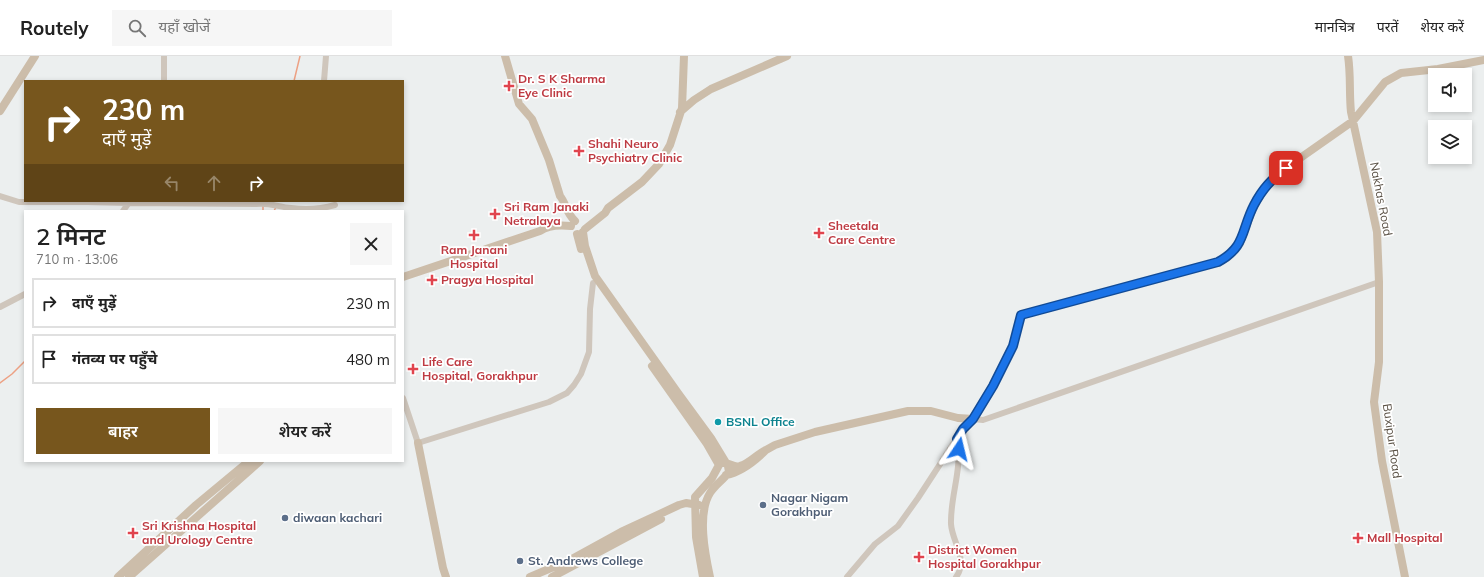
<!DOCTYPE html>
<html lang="hi">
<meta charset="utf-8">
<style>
:root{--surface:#fff;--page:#f6f6f6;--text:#222;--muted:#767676;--line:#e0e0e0;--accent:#77561d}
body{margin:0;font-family:Mulish,"Noto Sans Devanagari",sans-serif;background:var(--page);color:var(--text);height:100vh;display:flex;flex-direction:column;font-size:15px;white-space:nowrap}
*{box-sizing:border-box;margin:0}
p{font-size:13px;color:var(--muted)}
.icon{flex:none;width:22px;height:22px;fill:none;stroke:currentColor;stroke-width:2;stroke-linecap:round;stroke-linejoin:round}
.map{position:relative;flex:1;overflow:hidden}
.side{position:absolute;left:24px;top:154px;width:380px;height:252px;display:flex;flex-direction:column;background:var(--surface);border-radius:0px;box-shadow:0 2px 6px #0003}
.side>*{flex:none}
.hud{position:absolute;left:24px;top:24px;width:380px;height:122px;border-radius:0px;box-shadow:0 2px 6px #0003;background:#77561d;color:#fff;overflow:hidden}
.tools{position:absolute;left:1428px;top:12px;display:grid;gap:8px}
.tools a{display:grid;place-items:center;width:44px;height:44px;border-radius:0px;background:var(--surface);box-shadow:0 2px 6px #0003;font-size:20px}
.pin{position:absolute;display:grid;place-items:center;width:34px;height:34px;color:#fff;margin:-17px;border-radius:8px;box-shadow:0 2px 6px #0006}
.me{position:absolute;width:44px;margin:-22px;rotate:10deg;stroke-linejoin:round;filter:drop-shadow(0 0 3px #0008)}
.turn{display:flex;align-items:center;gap:14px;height:84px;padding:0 12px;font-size:18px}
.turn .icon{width:52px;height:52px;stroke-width:2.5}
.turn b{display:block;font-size:28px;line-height:34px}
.lanes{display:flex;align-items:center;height:38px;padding:0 12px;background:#0003;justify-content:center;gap:20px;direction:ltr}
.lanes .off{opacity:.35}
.round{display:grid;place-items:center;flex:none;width:42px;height:42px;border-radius:0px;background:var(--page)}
.summary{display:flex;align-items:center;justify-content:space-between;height:68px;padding:0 12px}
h1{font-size:24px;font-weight:600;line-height:30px}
.cta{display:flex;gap:8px;margin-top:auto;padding:8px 12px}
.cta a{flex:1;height:46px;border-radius:0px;background:var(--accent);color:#fff;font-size:16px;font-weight:600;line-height:46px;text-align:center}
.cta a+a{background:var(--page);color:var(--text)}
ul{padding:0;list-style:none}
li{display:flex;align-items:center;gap:12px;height:50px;margin:0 8px 6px;padding:0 4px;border:2px solid var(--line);border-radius:0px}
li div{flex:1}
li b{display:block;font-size:15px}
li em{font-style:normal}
header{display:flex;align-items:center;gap:24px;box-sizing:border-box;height:56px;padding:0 20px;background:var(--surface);border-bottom:1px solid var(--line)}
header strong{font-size:19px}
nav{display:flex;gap:22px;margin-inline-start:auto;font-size:14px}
.search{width:280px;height:36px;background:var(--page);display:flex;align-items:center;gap:10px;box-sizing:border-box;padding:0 14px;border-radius:0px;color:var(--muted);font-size:15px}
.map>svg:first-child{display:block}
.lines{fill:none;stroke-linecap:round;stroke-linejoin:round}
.stream{stroke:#eda184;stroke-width:1.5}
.minor{stroke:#cfc6bc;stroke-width:6}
.major{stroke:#ccbdaa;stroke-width:8}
.route-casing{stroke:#114b97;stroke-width:10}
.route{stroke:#1a73e8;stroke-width:7}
.health-dot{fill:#e0444e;stroke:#fff;stroke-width:1.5}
.culture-dot{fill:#0f9aa8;stroke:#fff;stroke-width:1.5}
.service-dot{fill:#5c6f8a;stroke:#fff;stroke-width:1.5}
.labels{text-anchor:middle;stroke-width:3.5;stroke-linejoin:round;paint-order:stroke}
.health-label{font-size:12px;font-weight:bold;fill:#be3a42;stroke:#fff;text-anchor:start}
.street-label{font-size:12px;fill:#595044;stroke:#fff}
.culture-label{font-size:12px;font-weight:bold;fill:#0d838f;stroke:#fff;text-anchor:start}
.service-label{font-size:12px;font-weight:bold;fill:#4e5e75;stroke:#fff;text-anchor:start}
</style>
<header>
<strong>Routely</strong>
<div class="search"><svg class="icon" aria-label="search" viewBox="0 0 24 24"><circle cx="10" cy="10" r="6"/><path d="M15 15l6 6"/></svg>यहाँ खोजें</div>
<nav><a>मानचित्र</a><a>परतें</a><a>शेयर करें</a></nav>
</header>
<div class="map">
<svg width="1484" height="521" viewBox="0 0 1484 521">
<rect width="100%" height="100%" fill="#ecefef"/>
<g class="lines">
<!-- stream -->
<path class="stream" d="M294 25 300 0
M263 155V150
M274 155 276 151
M0 327 12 318 25 305"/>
<!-- minor -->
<path class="minor" d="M164 25V0
M324 25 326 0
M0 140 19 146H88L129 147 256 148C268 146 279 151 291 152 306 154 321 153 335 149
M123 155 130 145
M0 251 25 238
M403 342 418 387 549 346 567 337 574 329 581 318 589 296 590 253 593 227
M847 521 875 488 898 470 918 442 963 373 973 363 983 364 1379 226
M956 521C969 504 952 486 951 468 950 440 963 412 957 383"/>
<!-- major -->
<path class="major" d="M505 0 519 48 532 63 549 104 560 140C566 147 566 157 575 165
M1348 0C1351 19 1349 37 1351 56L1377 176 1379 226V306L1374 346 1382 405 1405 521
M0 55 35 0
M680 56 694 44 711 33 787 0
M585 173 605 157 608 152 642 126 659 108 670 89 682 52 684 0
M583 176 585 190 595 220 678 337 711 382 728 410 729 416C723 424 715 429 710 437 697 458 705 498 710 521
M577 178 581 193
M403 221 540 175C548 169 561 169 571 170
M652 310 707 388 719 409 712 422 695 441 696 481 703 521
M418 387 443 512 446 521
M766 394 775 389 815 376 908 355H931L958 362 973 363 993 330 1013 290 1021 259 1219 206 1228 201 1240 187 1254 149 1269 126 1286 112 1353 65 1385 26 1401 17 1438 13 1484 4
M724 407C730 407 734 412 740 410 749 408 757 398 766 394 755 405 742 416 726 419
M118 521 196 449 249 405
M129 521 260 405
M530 521 570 504 621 476 679 449 686 447 699 449
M552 521 661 463"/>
</g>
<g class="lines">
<!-- route casing -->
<g class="route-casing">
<path id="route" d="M959 393 957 383 963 373 973 363 993 330 1013 290 1021 259 1218 206C1246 191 1241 174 1254 149 1263 132 1271 124 1286 112"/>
</g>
<!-- route -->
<use href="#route" class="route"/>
</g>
<!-- markers -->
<g class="health-dot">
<path d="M507 24h4v4h4v4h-4v4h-4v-4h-4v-4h4z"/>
<path d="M577 89h4v4h4v4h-4v4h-4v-4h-4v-4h4z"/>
<path d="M493 152h4v4h4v4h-4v4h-4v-4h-4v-4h4z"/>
<path d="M817 171h4v4h4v4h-4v4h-4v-4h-4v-4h4z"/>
<path d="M472 173h4v4h4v4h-4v4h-4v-4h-4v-4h4z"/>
<path d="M430 218h4v4h4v4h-4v4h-4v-4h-4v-4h4z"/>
<path d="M411 307h4v4h4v4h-4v4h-4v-4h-4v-4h4z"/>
<path d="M131 471h4v4h4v4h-4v4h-4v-4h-4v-4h4z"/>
<path d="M1356 476h4v4h4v4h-4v4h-4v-4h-4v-4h4z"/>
<path d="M917 495h4v4h4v4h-4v4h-4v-4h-4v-4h4z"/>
</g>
<circle class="culture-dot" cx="718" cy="366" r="4"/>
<g class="service-dot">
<circle cx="763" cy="449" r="4"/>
<circle cx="285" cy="462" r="4"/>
<circle cx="520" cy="505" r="4"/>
</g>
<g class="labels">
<!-- health labels -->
<g class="health-label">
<text x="518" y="27">Dr. S K Sharma<tspan x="518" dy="14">Eye Clinic</tspan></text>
<text x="588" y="92">Shahi Neuro<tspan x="588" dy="14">Psychiatry Clinic</tspan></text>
<text x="504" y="155">Sri Ram Janaki<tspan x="504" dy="14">Netralaya</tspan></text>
<text x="828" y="174">Sheetala<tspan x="828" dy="14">Care Centre</tspan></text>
<text x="474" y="198" text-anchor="middle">Ram Janani<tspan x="474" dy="14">Hospital</tspan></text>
<text x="441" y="228">Pragya Hospital</text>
<text x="422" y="310">Life Care<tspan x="422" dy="14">Hospital, Gorakhpur</tspan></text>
<text x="142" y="474">Sri Krishna Hospital<tspan x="142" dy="14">and Urology Centre</tspan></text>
<text x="1367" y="486">Mall Hospital</text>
<text x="928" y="498">District Women<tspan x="928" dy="14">Hospital Gorakhpur</tspan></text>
</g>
<!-- street labels -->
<g class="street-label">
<text transform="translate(1381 143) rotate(79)" y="4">Nakhas Road</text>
<text transform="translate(1392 385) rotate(82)" y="4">Buxipur Road</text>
</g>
<!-- culture labels -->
<g class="culture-label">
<text x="726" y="370">BSNL Office</text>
</g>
<!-- service labels -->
<g class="service-label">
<text x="771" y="446">Nagar Nigam<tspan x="771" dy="14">Gorakhpur</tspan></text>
<text x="293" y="466">diwaan kachari</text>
<text x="528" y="509">St. Andrews College</text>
</g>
</g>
</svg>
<div class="tools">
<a><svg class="icon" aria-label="sound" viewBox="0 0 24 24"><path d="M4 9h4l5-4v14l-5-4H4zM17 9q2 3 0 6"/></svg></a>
<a><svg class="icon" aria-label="layers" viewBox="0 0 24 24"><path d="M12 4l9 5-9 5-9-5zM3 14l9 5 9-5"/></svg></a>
</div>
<div class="pin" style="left:1286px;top:112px;background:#d93025"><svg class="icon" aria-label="arrive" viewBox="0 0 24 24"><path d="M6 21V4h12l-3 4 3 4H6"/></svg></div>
<svg class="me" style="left:959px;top:393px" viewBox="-20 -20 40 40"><path d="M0-17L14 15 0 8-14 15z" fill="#1a73e8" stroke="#fff" stroke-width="4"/></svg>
<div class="hud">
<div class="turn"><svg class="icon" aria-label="right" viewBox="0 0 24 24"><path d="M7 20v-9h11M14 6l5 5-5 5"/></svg><div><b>230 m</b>दाएँ मुड़ें</div></div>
<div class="lanes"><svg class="icon off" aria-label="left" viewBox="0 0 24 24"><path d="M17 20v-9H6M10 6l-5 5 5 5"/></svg><svg class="icon off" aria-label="ahead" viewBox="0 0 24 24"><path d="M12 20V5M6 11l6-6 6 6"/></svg><svg class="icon" aria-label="right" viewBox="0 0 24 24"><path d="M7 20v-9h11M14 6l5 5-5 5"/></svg></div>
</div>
<section class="side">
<div class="summary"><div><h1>2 मिनट</h1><p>710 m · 13:06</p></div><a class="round"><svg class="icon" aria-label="close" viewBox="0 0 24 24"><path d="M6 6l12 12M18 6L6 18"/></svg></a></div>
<ul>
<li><svg class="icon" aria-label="right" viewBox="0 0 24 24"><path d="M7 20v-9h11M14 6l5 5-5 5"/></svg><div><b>दाएँ मुड़ें</b></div><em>230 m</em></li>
<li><svg class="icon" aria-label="arrive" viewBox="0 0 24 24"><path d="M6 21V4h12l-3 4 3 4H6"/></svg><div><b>गंतव्य पर पहुँचे</b></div><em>480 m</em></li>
</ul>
<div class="cta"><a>बाहर</a><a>शेयर करें</a></div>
</section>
</div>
